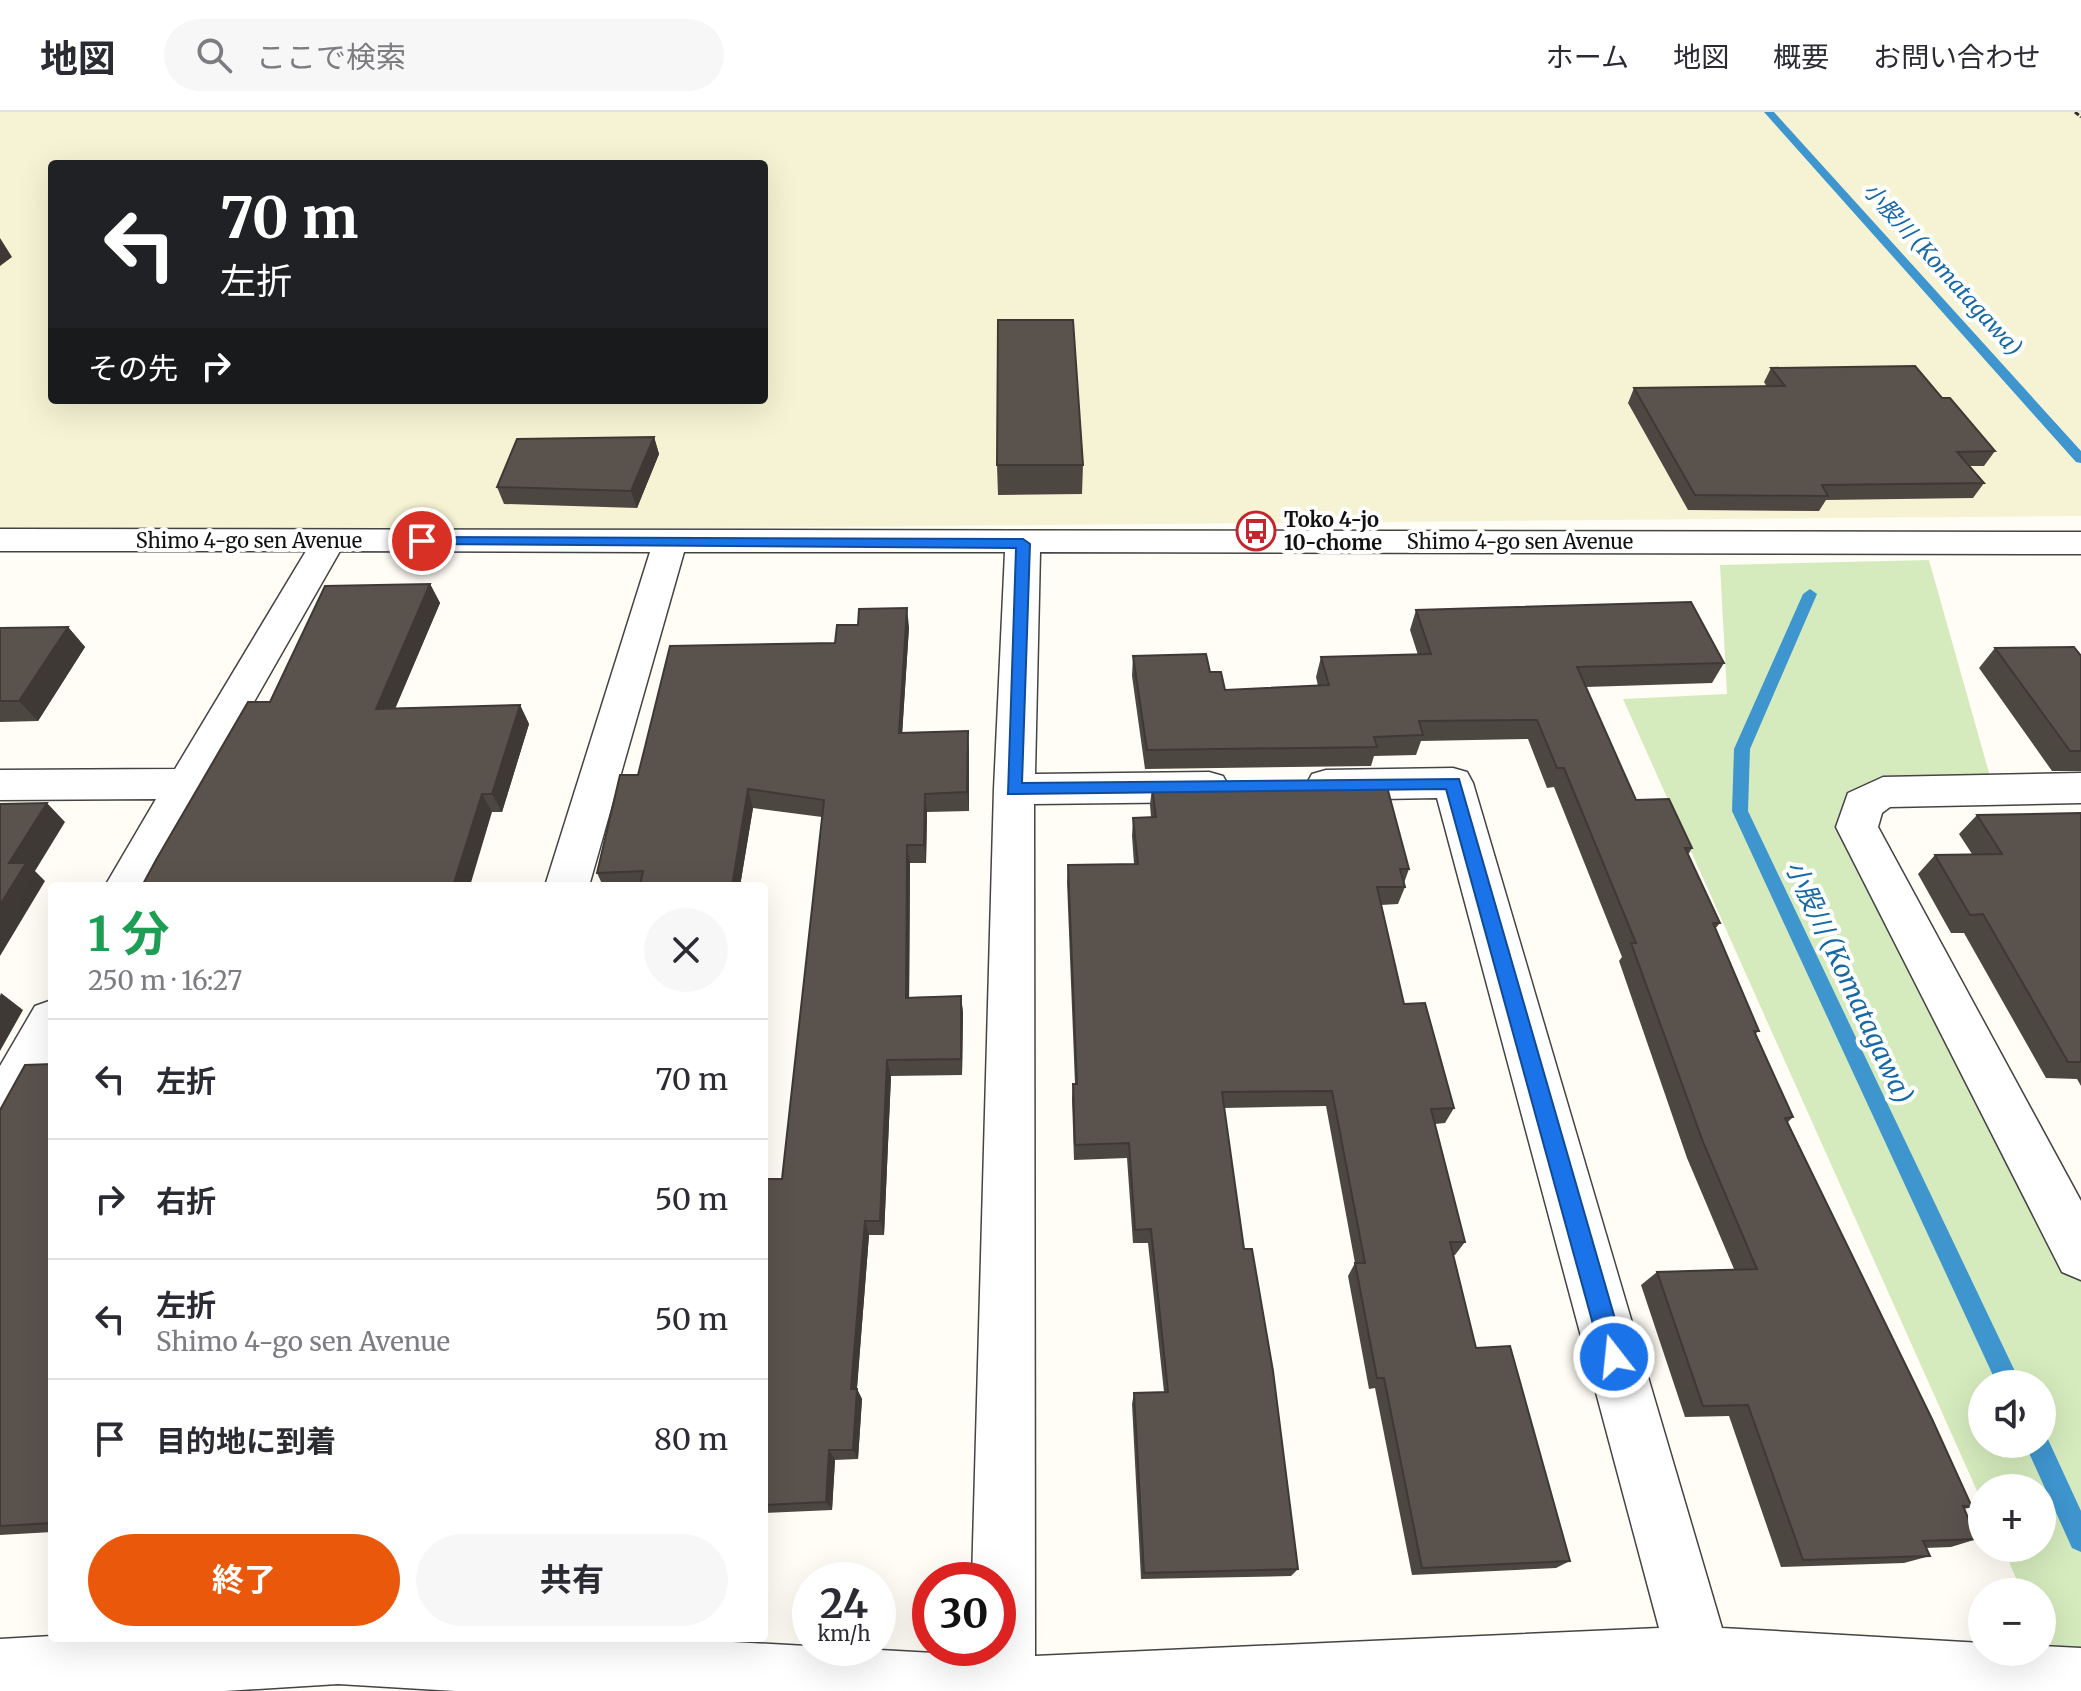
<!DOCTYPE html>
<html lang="ja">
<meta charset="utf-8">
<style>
:root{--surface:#fff;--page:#f7f7f7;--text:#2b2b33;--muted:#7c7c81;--line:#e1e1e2;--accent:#ea580c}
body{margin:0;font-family:Merriweather,"Noto Sans JP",serif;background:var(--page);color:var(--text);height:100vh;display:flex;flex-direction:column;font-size:30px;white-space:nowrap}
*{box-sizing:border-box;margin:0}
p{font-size:26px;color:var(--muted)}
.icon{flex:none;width:44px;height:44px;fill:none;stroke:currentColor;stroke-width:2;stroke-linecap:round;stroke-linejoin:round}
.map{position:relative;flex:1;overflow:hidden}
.details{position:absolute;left:48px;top:770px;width:720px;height:760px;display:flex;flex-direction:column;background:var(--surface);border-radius:8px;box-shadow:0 8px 32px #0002}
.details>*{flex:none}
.top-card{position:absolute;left:48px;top:48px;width:720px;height:244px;border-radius:8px;box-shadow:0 8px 32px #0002;background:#202124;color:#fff;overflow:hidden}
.fabs{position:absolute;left:1968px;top:1258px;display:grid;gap:16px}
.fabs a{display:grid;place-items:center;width:88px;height:88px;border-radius:50%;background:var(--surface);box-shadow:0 8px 32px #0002;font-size:40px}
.speed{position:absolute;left:792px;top:1450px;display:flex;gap:16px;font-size:40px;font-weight:700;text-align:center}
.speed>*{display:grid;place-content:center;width:104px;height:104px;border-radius:50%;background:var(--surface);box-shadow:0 8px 32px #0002;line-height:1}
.speed small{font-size:20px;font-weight:400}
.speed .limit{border:12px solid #d22;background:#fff;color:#111}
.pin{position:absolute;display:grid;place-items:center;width:68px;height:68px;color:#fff;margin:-34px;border:4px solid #fff;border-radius:50%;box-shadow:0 2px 8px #0007}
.me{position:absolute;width:88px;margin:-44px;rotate:344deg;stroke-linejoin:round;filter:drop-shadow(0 0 6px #0008)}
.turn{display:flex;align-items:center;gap:28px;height:168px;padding:0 40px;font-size:36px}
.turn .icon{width:104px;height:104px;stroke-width:2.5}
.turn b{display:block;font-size:56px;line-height:68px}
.then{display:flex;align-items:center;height:76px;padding:0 40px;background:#0003;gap:16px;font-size:30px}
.round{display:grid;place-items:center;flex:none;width:84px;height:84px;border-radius:42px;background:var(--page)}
.summary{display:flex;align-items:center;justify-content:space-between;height:136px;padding:0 40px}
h1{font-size:48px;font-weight:700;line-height:60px;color:#1e9e55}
.primary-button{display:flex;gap:16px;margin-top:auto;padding:16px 40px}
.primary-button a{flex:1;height:92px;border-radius:48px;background:var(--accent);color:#fff;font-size:32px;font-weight:700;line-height:92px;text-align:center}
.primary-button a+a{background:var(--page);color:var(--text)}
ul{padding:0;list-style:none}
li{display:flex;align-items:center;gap:24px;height:120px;padding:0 40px;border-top:2px solid var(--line)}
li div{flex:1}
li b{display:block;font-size:30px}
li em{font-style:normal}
header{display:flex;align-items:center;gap:48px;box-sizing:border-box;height:112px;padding:0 40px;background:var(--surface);border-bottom:2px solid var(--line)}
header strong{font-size:38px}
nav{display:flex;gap:44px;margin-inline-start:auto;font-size:28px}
.search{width:560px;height:72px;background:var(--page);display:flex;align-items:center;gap:20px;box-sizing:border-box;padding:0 28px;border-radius:44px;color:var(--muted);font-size:30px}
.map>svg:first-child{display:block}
.farmland{fill:#f6f3d4;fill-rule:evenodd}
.green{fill:#d5ebbd;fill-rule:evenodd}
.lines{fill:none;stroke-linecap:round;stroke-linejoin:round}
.stream{fill:#3f96cf;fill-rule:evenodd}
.minor-casing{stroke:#444;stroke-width:3}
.path{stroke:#333;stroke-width:3;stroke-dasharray:5 2;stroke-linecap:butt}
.minor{fill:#fff;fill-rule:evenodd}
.wall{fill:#4d4742}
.shaded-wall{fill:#3f3936}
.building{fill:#5a524d;stroke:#3f3936;stroke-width:2}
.route{fill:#1a73e8;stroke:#114b97;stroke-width:2}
.labels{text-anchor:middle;stroke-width:8;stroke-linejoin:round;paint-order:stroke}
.far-poi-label{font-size:20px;font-weight:bold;fill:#111;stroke:#fff;text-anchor:start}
.far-street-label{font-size:20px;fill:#111;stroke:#fff}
.far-water-label{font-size:22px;font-style:italic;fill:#1768a6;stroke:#fff}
.water-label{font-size:26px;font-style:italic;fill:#1768a6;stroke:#fff}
</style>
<header>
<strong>地図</strong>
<div class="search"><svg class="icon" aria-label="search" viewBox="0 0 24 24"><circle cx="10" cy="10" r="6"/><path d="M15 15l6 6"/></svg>ここで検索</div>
<nav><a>ホーム</a><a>地図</a><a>概要</a><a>お問い合わせ</a></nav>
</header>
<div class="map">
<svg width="2081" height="1579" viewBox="0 0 2081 1579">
<rect width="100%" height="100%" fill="#fffdf5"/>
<!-- farmland -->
<path class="farmland" d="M0 0H2081V404L0 422ZM52 52H764V288H52Z"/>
<!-- green -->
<path class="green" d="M1929 448 1993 675 1863 692 2081 1142V1579H2066L2042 1524V1480H2022L2003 1436H2042V1376H1982V1390L1623 587 1727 582 1720 453ZM1982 1272H2042V1332H1982Z"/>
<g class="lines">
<!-- stream -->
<path class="stream" d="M1764 0H1774L2081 339V351L2076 350Z
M1810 477 1817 482 1750 637 1748 699 2021 1272H1997L1732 699 1734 637 1803 482Z
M2042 1322 2046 1323 2081 1399V1440L2072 1436 2025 1332H2042Z"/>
<!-- minor casing -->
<g class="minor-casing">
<path id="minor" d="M0 417 2081 420V442L1040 440 1035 662 1209 660 1223 664 1229 675 1223 686 1209 690 1034 692 1035 1544 1659 1516 1437 686 1326 688 1312 684 1306 673 1312 662 1326 658 1453 656 1467 660 1473 671 1722 1516 1982 1531V1540H2042V1534L2081 1536V1579H455L338 1572 225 1579H0V1527L52 1524 661 1526 970 1543V1536H998V1468H972L994 677 1005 440H684L589 774H545L650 440 340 439 149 774H105L156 687 0 688V658L175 657 306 439H0Z
M2081 661V691L1890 695 1882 701 1878 715 2081 1089V1168L2062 1160 1836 715 1848 681 1883 665Z
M52 888V953L18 1016 0 1022V954L35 894Z"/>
</g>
<!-- path -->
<path class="path" d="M2075 0 2081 5"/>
<!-- minor -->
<use href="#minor" class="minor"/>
</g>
<!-- wall -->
<path class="wall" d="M1771 256 1942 286 1995 339 1984 354H1969L1984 371 1973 386 1826 388 1819 399 1688 398 1628 291 1634 276 1767 275 1764 270Z
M654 325 659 342 637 396 504 392 497 375Z
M997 353H1083L1082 382 998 383Z
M430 472 440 491 395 596 520 593 529 612 502 700H492L270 590Z
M1416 498 1724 551 1712 571 1586 575 1636 688 1692 736 1688 743 1720 811 1715 817 1759 919 1755 922 1793 1005 1788 1010 1972 1395 1964 1397 1977 1427 1951 1435 1926 1436 1930 1444 1904 1451 1781 1455 1729 1304 1685 1305 1641 1173 1657 1160 1734 1157 1687 1046 1619 849 1622 845 1554 675 1547 676 1528 627 1421 629 1416 643 1374 644 1371 654 1145 657 1132 564 1133 544 1210 560 1225 578 1318 574 1316 565 1321 545 1418 543 1410 518Z
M68 515 85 535 38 609 0 610V516Z
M909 515 902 621 969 638V699L927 700 926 751H910L909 885 961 884 963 901 962 963 891 964 884 1123H869L857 1277 862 1287 858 1347 835 1348 832 1398 764 1401V1067H782L822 705 753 696 740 774H603L597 761 638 663 835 531Z
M1995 536 2081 544V659H2052L1979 556Z
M1152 675 1409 757 1404 771 1405 775 1398 792 1381 793 1404 892 1454 996 1445 1011 1435 1012 1465 1130 1455 1143H1453L1476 1236 1570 1449 1556 1456 1412 1463 1375 1276 1369 1277 1348 1164 1355 1151 1326 994 1224 996 1244 1137 1298 1457 1291 1464 1141 1467 1132 1292 1134 1281 1164 1280 1148 1131H1133L1127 1046 1074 1048 1072 987 1073 972H1075L1067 770 1068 753 1134 752 1132 724 1133 706 1151 705 1150 693Z
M2081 701V974L2077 967 2046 966 1964 821H1951L1918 762 1935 743 1972 742 1959 722 1977 703Z
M52 952V1420L0 1423V998Z"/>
<!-- shaded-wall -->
<path class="shaded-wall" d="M0 126 12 145 0 154Z
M654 325 659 342 637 396 631 379Z
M430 472 440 491 387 616 376 597Z
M907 496 909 515 901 640 899 621Z
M68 515 85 535 38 609 19 589Z
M520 593 529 612 502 700 492 682Z
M968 619 969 638V699L967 680Z
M748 677 753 696 740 774H732Z
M482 682 492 700 470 774H453Z
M925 682 927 700 926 751 924 733Z
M47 691 65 710 35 759 45 769 0 844V793L9 751Z
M907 733 910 751 909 902 906 886Z
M1 881 23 898 0 939V884Z
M961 884 963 901 962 963 961 947Z
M887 948 891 964 884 1123 880 1109Z
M865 1109 869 1123 856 1287 851 1277Z
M857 1277 862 1287 858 1347 853 1338Z
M829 1338 835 1348 832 1398 826 1390Z"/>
<!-- building -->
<path class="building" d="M998 208H1073L1083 353H997Z
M1915 254 1942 286H1950L1995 339 1957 340 1984 371 1822 373 1828 384 1695 383 1634 276 1785 274 1771 256Z
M654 325 631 379 497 375 517 327Z
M430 472 376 597 520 593 492 682H482L453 774H142L156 748 248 590H270L325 474Z
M1691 490 1724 551 1577 555 1636 688 1669 687 1692 736H1685L1720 811H1713L1759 919H1754L1793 1005 1785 1006 1932 1307 1972 1395 1963 1394 1977 1427 1923 1429 1930 1444 1803 1448 1748 1293 1703 1294 1657 1160 1757 1157 1703 1030 1631 831H1636L1564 656H1557L1537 608 1419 609 1423 623 1374 625 1377 635 1147 638 1133 544 1206 542 1210 560H1221L1225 578 1329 573 1321 545 1431 542 1416 498Z
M907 496 899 621 968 619 967 680 925 682 924 733H907L906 886 961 884V947L887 948 880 1109H865L851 1277H857L853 1338H829L826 1390 764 1393V1067H782L824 688 748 677 732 774H640L643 759 597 761 620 663H638L670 534 835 531 837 513H858L859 497Z
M68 515 19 589H0V516Z
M2074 535 2081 544V639H2070L1995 536Z
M1386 671 1409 757H1400L1405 775H1377L1404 892 1425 891 1454 996 1431 997 1465 1130H1450L1476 1236 1510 1234 1570 1449 1422 1456 1384 1266H1377L1355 1151H1365L1332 979 1222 980 1244 1137H1252L1273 1259 1298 1457 1144 1461 1134 1281 1168 1280 1151 1117 1135 1118 1129 1031 1075 1033 1073 972H1077L1068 753 1138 752 1133 706 1156 705 1152 675Z
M47 691 9 751H26L0 793V692Z
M2081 701V950H2068L1983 802 1970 803 1935 743 2002 742 1977 703Z
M52 952V1411L0 1414V998L25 953Z"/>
<!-- route -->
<path class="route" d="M422 425 1023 427 1030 432 1022 671 1459 667 1626 1245 1622 1253 1614 1256 1606 1253 1602 1245 1446 677 1008 682 1016 436 417 432V426Z"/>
<!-- icons -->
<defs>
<g id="bus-ring" transform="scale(2)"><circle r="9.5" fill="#fff" stroke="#c4262e" stroke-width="1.5"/><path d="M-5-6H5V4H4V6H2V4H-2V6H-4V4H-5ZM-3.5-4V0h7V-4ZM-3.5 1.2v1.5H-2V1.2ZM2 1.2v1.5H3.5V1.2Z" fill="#c4262e"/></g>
</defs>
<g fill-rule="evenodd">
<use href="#bus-ring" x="1256" y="419"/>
</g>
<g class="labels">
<!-- far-poi labels -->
<g class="far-poi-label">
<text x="1284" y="415">Toko 4-jo<tspan x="1284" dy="23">10-chome</tspan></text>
</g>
<!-- far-street labels -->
<g class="far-street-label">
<text x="249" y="436">Shimo 4-go sen Avenue</text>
<text x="1520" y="437">Shimo 4-go sen Avenue</text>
</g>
<!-- far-water labels -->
<g class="far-water-label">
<text transform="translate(1943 157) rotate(48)" y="8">小股川 (Komatagawa)</text>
</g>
<!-- water labels -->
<g class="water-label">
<text transform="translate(1849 870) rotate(65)" y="9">小股川 (Komatagawa)</text>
</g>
</g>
</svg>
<div class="fabs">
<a><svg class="icon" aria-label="sound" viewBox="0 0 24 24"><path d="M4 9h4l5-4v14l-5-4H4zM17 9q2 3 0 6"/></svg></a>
<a>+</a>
<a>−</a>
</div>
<div class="speed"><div>24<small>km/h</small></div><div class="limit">30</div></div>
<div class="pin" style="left:422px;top:429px;background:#d93025"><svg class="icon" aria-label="arrive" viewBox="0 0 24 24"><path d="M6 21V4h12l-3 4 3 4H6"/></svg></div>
<svg class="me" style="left:1614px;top:1245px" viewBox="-20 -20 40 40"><circle r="17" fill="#1a73e8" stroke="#fff" stroke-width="3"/><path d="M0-11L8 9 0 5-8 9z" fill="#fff"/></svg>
<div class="top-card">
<div class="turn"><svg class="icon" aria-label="left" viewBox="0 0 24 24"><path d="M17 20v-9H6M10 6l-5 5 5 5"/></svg><div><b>70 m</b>左折</div></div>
<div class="then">その先<svg class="icon" aria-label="right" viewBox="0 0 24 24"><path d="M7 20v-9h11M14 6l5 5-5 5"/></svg></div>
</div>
<section class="details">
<div class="summary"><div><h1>1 分</h1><p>250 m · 16:27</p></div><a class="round"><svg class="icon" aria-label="close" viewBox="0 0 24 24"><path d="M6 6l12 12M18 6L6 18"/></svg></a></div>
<ul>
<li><svg class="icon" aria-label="left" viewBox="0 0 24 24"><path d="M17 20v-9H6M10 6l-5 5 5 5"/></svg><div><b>左折</b></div><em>70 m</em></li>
<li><svg class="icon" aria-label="right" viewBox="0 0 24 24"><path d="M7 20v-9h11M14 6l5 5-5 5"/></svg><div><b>右折</b></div><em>50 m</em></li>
<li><svg class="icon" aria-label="left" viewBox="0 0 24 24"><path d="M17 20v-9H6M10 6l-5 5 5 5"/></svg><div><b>左折</b><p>Shimo 4-go sen Avenue</p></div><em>50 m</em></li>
<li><svg class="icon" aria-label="arrive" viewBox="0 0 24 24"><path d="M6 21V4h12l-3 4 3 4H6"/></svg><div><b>目的地に到着</b></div><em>80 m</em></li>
</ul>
<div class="primary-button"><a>終了</a><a>共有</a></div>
</section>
</div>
